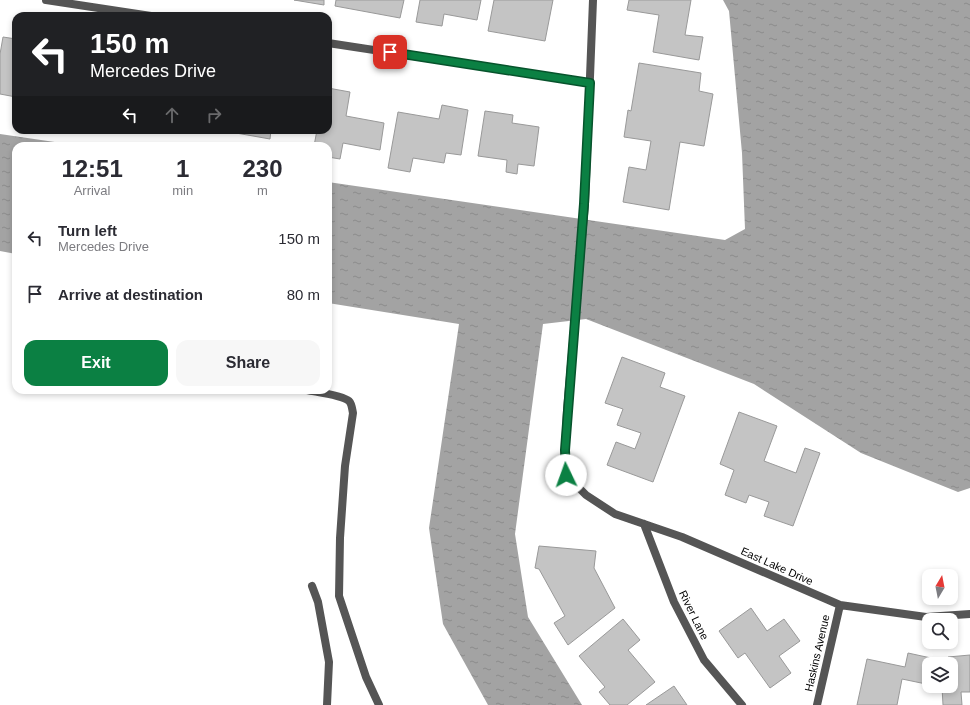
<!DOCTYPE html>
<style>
:root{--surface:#fff;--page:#f7f7f7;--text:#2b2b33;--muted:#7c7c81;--accent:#0b8043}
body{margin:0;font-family:Helvetica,sans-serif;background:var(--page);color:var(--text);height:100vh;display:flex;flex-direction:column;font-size:15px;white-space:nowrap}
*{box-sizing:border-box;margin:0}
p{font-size:13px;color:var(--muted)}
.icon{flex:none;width:22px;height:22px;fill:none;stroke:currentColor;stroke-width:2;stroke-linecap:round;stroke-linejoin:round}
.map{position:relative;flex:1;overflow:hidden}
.drawer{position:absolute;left:12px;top:142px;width:320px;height:252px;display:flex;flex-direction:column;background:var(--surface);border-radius:12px;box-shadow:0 2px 6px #0003}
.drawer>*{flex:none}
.banner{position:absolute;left:12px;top:12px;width:320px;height:122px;border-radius:12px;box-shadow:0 2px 6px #0003;background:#202124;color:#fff;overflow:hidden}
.needle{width:26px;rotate:10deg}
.tools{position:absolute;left:922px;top:569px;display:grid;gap:8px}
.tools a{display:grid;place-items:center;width:36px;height:36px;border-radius:8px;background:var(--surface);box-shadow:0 2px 6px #0003;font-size:20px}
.pin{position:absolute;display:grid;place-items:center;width:34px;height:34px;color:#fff;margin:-17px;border-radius:8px;box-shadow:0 2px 6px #0006}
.me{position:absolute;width:44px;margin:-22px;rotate:357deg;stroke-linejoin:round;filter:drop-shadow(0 0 3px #0008)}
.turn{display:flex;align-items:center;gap:14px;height:84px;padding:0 12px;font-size:18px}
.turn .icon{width:52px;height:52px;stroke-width:2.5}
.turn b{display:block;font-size:28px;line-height:34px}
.lanes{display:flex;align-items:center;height:38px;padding:0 12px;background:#0003;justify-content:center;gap:20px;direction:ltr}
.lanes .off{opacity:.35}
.eta{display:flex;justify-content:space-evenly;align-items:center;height:68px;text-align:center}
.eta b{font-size:24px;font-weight:700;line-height:28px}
.action{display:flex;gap:8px;margin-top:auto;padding:8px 12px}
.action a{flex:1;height:46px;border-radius:12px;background:var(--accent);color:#fff;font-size:16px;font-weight:700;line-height:46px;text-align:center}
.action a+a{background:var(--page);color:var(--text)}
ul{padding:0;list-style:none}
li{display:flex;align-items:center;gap:12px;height:56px;padding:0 12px}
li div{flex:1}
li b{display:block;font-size:15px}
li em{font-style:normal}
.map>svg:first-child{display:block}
.water{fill:url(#water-ripples)}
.building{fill:#c4c4c4;stroke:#999}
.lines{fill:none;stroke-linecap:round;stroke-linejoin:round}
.lane{stroke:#555;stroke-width:8}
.street{stroke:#555;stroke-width:8}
.route-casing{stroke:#07532c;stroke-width:10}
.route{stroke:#0b8043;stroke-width:7}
.labels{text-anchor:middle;stroke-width:3.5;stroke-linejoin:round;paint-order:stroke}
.street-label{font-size:11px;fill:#000;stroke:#fff}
</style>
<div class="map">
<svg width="970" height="705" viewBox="0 0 970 705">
<defs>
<pattern id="water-ripples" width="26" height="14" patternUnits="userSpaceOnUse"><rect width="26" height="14" fill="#a3a3a3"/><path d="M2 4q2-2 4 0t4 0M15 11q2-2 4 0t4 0" fill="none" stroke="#8b8b8b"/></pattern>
</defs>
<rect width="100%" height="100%" fill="#fff"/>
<!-- water -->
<path class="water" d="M723 0H970V488L958 492 861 453 754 384 586 319 543 324 515 534 528 617 582 705H488L443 624 429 528 459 324 328 303V182L725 240 745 229 742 153 729 11Z
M0 134 82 146H16V254L0 251Z"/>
<!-- building -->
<path class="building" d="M294 0H324V5Z
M336 0H404L400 18 335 6Z
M420 0H481L477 20 444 14 442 26 416 22Z
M494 0H553L545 41 488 31Z
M629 0H691L685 35 703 37 699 60 653 52 659 15 627 10Z
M3 37 16 39V97L0 94V54Z
M639 63 701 73 699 91 713 94 704 146 680 142 669 210 623 202 629 167 646 170 651 141 624 137 628 110 631 111Z
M328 88 350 92 346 116 384 123 380 150 343 143 340 159 328 157V146H314L317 130H328Z
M442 105 468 110 461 155 446 153 444 163 413 158 410 172 388 168 398 112 439 119Z
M485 111 513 115 512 123 539 127 534 166 518 164 517 174 506 172 507 160 478 156Z
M237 130H271L270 139 236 133Z
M622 357 665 373 660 387 685 396 653 482 607 465 616 442 635 449 641 433 617 425 623 409 605 403Z
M739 412 777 426 764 461 796 473 805 448 820 453 793 526 764 516 769 502 749 495 746 503 725 495 734 470 720 464Z
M539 546 596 551 594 568 615 608 568 645 554 623 565 616 539 569 535 568Z
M751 608 767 631 784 619 800 641 779 656 791 673 770 688 745 653 738 658 719 631Z
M623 619 640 640 628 650 655 682 627 705H610L599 692 605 687 579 656Z
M908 653 931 658 926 684 902 679 897 705H857L867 659 905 667Z
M970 655V692H961L962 705H943L942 687 951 686V664H949L948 657Z
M674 686 687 705H646Z"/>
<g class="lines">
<!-- lane -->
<path class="lane" d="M307 390C316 392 342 395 349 401 352 404 352 409 353 413L345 466 340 538 339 596 366 677 379 705
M312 586 318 602 329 662 327 705"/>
<!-- street -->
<path class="street" d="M46 0 151 16
M593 0 585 204 567 410 565 450 566 475 586 495 615 514 682 537 840 605 926 617 970 614
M328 43 590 83
M644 524 674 602 704 660 742 705
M817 705 840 605"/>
</g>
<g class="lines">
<!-- route casing -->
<g class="route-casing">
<path id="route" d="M390 52 590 83 584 204 565 450 566 475"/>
</g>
<!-- route -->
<use href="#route" class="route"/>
</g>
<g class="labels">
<!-- street labels -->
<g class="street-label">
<text transform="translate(777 566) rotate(24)" y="4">East Lake Drive</text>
<text transform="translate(694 615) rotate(64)" y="4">River Lane</text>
<text transform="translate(817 653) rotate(-77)" y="4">Haskins Avenue</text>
</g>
</g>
</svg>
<div class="tools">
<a><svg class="needle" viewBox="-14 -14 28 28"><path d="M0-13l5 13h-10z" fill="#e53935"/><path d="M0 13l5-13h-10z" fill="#7c7c81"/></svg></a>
<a><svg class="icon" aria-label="search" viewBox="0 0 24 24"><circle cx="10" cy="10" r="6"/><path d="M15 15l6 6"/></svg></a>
<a><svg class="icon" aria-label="layers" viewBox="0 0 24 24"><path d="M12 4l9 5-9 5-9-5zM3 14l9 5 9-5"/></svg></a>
</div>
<div class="pin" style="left:390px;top:52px;background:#d93025"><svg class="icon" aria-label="arrive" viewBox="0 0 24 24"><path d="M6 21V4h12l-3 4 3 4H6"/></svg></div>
<svg class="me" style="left:566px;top:475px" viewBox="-20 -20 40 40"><circle r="19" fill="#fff"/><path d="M0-13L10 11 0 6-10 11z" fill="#0b8043"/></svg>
<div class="banner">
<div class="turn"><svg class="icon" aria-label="left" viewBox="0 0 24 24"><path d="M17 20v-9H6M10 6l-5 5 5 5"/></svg><div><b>150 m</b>Mercedes Drive</div></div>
<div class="lanes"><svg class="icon" aria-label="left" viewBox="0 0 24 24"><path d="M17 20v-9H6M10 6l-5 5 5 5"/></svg><svg class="icon off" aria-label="ahead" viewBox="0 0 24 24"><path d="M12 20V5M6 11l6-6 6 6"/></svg><svg class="icon off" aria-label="right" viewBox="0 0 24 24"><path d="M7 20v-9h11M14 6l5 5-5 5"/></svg></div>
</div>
<section class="drawer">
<div class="eta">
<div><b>12:51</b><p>Arrival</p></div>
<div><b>1</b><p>min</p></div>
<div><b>230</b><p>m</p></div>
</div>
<ul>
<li><svg class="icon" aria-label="left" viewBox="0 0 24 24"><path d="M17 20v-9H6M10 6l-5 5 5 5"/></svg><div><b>Turn left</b><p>Mercedes Drive</p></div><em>150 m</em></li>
<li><svg class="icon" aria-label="arrive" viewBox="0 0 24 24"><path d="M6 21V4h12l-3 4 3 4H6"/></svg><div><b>Arrive at destination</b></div><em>80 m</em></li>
</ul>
<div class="action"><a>Exit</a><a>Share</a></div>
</section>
</div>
